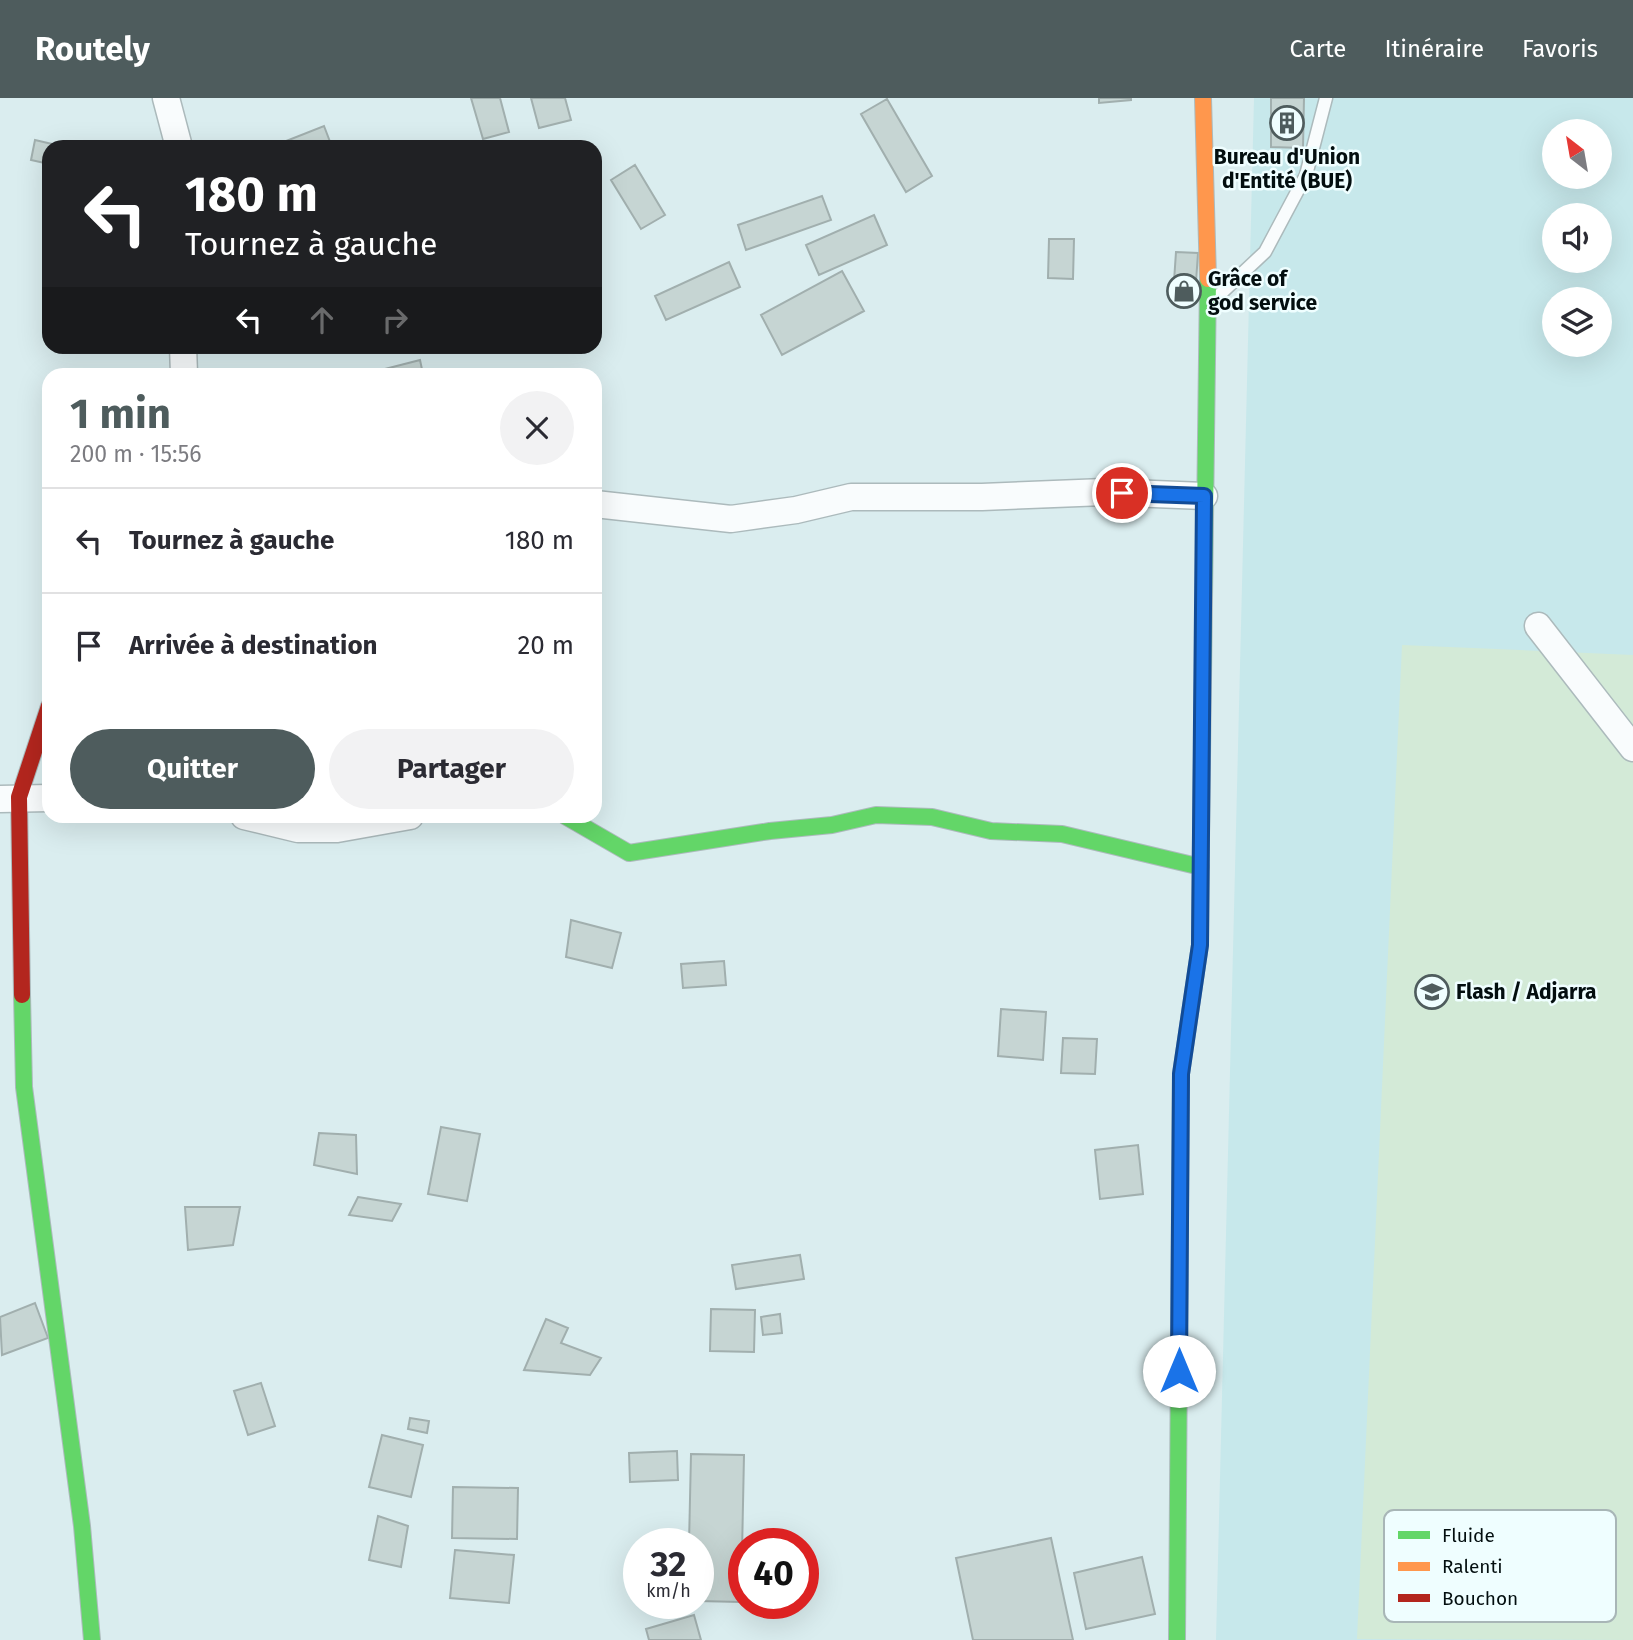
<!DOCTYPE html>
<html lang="fr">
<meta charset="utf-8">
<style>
:root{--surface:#fff;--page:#f2f2f3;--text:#2b2b33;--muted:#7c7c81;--line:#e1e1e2;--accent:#4e5c5d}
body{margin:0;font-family:"Fira Sans",sans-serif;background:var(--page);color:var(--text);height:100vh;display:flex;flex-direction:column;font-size:26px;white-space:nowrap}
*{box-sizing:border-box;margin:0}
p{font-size:23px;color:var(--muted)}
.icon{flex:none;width:38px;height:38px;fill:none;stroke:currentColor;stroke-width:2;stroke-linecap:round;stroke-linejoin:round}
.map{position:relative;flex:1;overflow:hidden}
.panel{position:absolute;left:42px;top:270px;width:560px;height:455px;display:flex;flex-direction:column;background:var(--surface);border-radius:21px;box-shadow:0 7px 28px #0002}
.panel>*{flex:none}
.banner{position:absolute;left:42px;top:42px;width:560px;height:214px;border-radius:21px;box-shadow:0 7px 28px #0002;background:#202124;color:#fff;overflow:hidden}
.needle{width:46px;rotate:329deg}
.tools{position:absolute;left:1542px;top:21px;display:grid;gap:14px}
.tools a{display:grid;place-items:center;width:70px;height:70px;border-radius:50%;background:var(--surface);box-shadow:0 7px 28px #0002;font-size:35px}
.speed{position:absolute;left:623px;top:1430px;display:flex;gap:14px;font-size:35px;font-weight:700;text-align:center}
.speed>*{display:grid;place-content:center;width:91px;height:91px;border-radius:50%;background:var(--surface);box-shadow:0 7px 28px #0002;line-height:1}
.speed small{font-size:18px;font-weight:400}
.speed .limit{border:10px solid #d22;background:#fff;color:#111}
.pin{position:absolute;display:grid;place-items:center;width:60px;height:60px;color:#fff;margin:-30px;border:4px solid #fff;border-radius:50%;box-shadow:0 2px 7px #0007}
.me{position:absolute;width:77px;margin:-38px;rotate:0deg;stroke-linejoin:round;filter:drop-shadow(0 0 5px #0008)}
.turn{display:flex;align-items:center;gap:24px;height:147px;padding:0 28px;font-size:32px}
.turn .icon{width:91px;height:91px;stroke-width:2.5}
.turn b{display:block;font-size:49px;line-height:60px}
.lanes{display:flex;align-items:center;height:66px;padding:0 28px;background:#0003;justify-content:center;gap:35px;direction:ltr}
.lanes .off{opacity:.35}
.round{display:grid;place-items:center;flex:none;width:74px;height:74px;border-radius:37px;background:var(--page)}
.summary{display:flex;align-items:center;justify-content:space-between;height:119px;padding:0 28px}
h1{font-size:42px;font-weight:700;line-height:52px;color:var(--accent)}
.primary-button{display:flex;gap:14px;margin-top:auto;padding:14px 28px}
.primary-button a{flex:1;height:80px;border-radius:42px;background:var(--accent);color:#fff;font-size:28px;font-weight:700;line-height:80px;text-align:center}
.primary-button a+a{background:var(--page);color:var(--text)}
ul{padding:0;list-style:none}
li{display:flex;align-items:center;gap:21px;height:105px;padding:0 28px;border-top:2px solid var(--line)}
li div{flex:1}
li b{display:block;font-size:26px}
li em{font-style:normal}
header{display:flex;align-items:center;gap:42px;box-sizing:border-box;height:98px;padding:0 35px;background:var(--accent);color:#fff}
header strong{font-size:33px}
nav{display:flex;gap:38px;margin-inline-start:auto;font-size:24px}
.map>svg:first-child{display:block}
.built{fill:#c7e8eb;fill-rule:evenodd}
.green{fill:#d3ead7}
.building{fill:#c6d5d3;stroke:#a1afae;stroke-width:2}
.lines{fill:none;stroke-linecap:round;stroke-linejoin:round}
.lane-casing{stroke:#acbabc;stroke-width:15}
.street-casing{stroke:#acbabc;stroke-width:29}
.fast-casing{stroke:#acbabc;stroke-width:18}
.slow-casing{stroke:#acbabc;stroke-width:18}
.jam-casing{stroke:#acbabc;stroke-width:18}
.lane{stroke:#f9fcfd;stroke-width:12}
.street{stroke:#f9fcfd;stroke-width:26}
.fast{stroke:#63d668;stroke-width:16}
.slow{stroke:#ff974d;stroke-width:16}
.jam{stroke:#b3261e;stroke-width:16}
.route-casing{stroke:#114b97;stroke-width:18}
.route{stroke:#1a73e8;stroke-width:12}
.labels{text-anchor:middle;stroke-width:5;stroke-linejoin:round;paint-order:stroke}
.poi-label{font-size:21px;font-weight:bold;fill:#030e0f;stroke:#effeff;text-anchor:start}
.key{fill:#effeff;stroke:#a8b6b7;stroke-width:2}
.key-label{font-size:19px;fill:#030e0f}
</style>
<header>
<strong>Routely</strong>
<nav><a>Carte</a><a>Itinéraire</a><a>Favoris</a></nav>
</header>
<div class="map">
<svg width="1633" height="1542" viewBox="0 0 1633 1542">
<rect width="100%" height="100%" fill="#daedef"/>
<!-- built -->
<path class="built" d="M1254 0H1633V1542H1216ZM1554 33H1600V79H1554ZM1554 117H1600V163H1554ZM1554 201H1600V247H1554Z"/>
<!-- green -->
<path class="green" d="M1402 547 1633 557V1542L1357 1541Z"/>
<!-- building -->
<path class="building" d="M471 0H500L509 34 483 41Z
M531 0H565L571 22 539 30Z
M1099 0H1131V2L1099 5Z
M1271 0H1304L1303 50 1271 49Z
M887 1 932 78 906 94 861 16Z
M324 28 332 49H271Z
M35 42 65 49H49V66L31 62Z
M635 67 665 117 641 131 611 82Z
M822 98 831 122 746 152 738 127Z
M874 117 887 147 819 177 806 147Z
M1049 141H1074L1073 181 1048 180Z
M1176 154 1198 155 1195 199 1173 198Z
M729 164 740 189 666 222 655 198Z
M842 173 864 213 782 257 761 217Z
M420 262 423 276H387L385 271Z
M571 822 621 835 612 870 566 859Z
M724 863 726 887 683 890 681 866Z
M1001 911 1046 914 1043 962 998 958Z
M1063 940 1097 941 1095 976 1061 975Z
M441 1029 480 1036 467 1103 428 1096Z
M319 1035 356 1037 357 1076 314 1067Z
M1138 1047 1143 1096 1100 1101 1095 1052Z
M358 1099 401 1106 392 1123 349 1117Z
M185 1109H240L233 1147 188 1152Z
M800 1157 804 1181 736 1191 732 1167Z
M35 1205 48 1240 2 1257 0 1219Z
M711 1211 755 1212 754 1254 710 1253Z
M780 1216 782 1235 763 1237 761 1219Z
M546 1221 568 1230 561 1245 601 1260 590 1277 524 1272Z
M261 1285 275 1328 248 1337 234 1293Z
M410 1320 429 1323 427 1335 408 1331Z
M382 1337 423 1347 411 1399 369 1389Z
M677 1353 678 1382 630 1384 629 1355Z
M691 1356 744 1357 741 1504 698 1503V1446H689Z
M453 1389 518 1390 517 1441 452 1440Z
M378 1418 408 1428 401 1469 369 1462Z
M1051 1440 1073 1542H973L956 1460Z
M455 1452 514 1457 509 1505 450 1500Z
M1142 1459 1155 1516 1086 1531 1074 1475Z
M694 1517 701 1542H649L646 1531Z"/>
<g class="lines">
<!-- lane casing -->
<g class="lane-casing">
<path id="lane" d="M1216 200 1265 154 1306 77 1326 0"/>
</g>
<!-- street casing -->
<g class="street-casing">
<path id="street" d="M166 0 179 49
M183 248 184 276
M595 406 731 421 796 412 851 399H982L1104 394 1204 398
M1538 528 1633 650
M0 701 49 700
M244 718 298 731H337L410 718"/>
</g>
<!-- fast casing -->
<g class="fast-casing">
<path id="fast" d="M565 718 629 755 770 733 832 727 876 717 932 719 991 733 1062 736 1201 769
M1201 740 1208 181
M22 897 24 989 82 1428 92 1542
M1177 1542 1180 1108"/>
</g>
<!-- slow casing -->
<g class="slow-casing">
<path id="slow" d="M1203 0 1208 181
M1180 1108 1181 976 1200 847 1201 740"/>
</g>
<!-- jam casing -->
<g class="jam-casing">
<path id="jam" d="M22 897 19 699 49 608"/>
</g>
<!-- lane -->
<use href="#lane" class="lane"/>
<!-- street -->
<use href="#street" class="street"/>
<!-- fast -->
<use href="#fast" class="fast"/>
<!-- slow -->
<use href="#slow" class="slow"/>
<!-- jam -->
<use href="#jam" class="jam"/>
</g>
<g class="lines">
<!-- route casing -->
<g class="route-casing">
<path id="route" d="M1122 395 1204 398 1200 847 1181 976 1179 1273"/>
</g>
<!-- route -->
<use href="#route" class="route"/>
</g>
<!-- icons -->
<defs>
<g id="building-ring" transform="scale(1.75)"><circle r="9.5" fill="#effeff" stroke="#4e5c5d" stroke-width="1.5"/><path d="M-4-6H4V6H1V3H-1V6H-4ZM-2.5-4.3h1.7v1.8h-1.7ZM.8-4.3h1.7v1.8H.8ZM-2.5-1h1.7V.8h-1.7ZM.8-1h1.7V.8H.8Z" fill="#4e5c5d"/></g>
<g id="shop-ring" transform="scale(1.75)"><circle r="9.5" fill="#effeff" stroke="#4e5c5d" stroke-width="1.5"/><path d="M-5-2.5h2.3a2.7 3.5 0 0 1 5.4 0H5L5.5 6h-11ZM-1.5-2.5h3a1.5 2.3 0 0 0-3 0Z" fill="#4e5c5d"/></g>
<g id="university-ring" transform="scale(1.75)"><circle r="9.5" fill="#effeff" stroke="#4e5c5d" stroke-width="1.5"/><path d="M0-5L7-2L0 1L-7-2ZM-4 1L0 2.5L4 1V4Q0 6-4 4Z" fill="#4e5c5d"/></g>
</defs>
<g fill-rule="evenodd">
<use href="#building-ring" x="1287" y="25"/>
<use href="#shop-ring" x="1184" y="193"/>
<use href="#university-ring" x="1432" y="894"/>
</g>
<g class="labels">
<!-- poi labels -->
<g class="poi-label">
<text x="1287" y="66" text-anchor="middle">Bureau d'Union<tspan x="1287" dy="24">d'Entité (BUE)</tspan></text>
<text x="1208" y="188">Grâce of<tspan x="1208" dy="24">god service</tspan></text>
<text x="1456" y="901">Flash / Adjarra</text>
</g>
</g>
<!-- legend -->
<rect x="1384" y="1412" width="232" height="112" rx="10" class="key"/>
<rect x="1398" y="1433" width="32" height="8" fill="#63d668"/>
<rect x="1398" y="1464" width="32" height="9" fill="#ff974d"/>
<rect x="1398" y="1496" width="32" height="8" fill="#b3261e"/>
<g class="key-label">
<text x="1442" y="1444">Fluide</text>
<text x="1442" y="1475">Ralenti</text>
<text x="1442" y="1507">Bouchon</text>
</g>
</svg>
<div class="tools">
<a><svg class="needle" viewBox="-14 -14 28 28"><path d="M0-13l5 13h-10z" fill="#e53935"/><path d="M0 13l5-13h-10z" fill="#7c7c81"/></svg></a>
<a><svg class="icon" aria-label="sound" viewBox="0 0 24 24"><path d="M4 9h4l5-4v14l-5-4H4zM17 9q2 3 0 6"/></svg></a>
<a><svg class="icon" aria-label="layers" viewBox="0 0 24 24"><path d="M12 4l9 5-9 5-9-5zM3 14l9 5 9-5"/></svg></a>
</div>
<div class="speed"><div>32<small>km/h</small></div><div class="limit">40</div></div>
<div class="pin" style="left:1122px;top:395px;background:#d93025"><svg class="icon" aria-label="arrive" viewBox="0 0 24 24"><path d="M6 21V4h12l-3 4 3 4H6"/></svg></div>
<svg class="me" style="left:1179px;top:1273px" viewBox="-20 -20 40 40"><circle r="19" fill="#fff"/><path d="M0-13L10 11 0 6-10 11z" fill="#1a73e8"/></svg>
<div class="banner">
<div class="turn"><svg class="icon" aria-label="left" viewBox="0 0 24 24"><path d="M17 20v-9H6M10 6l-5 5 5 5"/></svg><div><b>180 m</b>Tournez à gauche</div></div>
<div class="lanes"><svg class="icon" aria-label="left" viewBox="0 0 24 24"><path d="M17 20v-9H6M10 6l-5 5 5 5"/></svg><svg class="icon off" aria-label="ahead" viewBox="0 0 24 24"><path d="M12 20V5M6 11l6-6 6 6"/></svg><svg class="icon off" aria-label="right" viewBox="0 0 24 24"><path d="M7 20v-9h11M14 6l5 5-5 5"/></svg></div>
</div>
<section class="panel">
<div class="summary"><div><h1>1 min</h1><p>200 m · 15:56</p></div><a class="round"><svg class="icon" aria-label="close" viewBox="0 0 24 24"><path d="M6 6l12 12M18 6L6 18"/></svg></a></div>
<ul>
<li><svg class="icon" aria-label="left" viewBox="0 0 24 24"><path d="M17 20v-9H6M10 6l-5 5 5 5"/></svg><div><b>Tournez à gauche</b></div><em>180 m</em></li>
<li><svg class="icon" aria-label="arrive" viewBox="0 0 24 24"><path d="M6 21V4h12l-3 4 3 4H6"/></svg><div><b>Arrivée à destination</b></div><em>20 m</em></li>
</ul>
<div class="primary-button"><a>Quitter</a><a>Partager</a></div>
</section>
</div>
